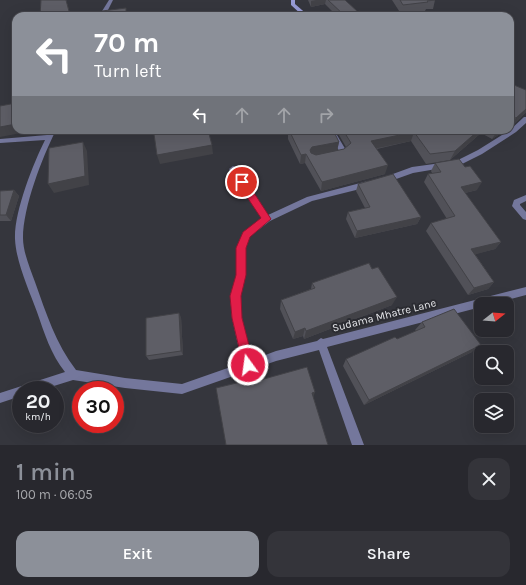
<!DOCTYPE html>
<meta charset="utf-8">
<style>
:root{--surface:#28282e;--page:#34343a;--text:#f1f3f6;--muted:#a5a6aa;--line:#44444a;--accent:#8c9099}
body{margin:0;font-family:Karla,sans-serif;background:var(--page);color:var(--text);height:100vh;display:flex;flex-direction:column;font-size:15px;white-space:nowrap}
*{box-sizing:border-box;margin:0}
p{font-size:13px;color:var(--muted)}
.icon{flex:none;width:22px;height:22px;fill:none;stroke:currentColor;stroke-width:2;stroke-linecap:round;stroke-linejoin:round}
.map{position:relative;height:445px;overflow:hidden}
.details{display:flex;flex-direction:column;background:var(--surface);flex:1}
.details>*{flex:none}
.hud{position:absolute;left:12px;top:12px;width:502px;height:122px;border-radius:12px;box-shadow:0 4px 16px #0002,0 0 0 1px var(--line);background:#8c9099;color:#fff;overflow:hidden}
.needle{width:26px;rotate:73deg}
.buttons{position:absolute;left:474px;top:297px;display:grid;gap:8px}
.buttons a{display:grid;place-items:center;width:40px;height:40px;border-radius:8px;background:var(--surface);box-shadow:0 4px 16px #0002,0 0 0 1px var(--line);font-size:20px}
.speed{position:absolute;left:12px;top:381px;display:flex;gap:8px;font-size:20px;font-weight:700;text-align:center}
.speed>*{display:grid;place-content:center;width:52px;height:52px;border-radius:50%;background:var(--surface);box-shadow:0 4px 16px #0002,0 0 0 1px var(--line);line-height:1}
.speed small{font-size:10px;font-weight:400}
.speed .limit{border:6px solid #d22;background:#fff;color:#111}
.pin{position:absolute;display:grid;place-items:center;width:34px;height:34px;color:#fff;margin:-17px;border:2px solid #fff;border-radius:50%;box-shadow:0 1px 4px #0007}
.me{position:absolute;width:44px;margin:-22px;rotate:346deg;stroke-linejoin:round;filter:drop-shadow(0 0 3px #0008)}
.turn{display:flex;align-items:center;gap:14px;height:84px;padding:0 16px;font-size:18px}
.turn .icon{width:52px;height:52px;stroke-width:2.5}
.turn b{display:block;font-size:28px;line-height:34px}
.lanes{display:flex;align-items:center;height:38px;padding:0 16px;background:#0003;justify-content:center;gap:20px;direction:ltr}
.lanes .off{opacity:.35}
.round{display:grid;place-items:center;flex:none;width:42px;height:42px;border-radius:12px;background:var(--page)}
.head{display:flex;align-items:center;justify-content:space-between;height:68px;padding:0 16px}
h1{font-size:24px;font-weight:600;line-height:30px;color:var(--accent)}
.button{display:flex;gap:8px;margin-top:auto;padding:8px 16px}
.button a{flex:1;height:46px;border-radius:12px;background:var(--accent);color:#fff;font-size:16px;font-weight:600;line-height:46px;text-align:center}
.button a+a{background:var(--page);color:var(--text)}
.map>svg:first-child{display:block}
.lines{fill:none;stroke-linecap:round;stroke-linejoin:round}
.street{fill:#74779c;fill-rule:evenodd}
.secondary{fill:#969ad5;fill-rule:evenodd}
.wall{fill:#515158}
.shaded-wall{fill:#424247}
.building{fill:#5e5e66;stroke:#424247}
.route{fill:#e11d48;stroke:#92132f}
.labels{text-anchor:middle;stroke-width:4;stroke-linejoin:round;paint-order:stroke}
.street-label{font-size:11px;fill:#e4e5e9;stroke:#2b2c32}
</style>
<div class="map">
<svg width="526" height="445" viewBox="0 0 526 445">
<rect width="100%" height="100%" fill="#35363d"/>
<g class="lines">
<!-- street -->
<path class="street" d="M109 0H113L105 16H99Z
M524 117H526V123L516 132 482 154 460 165 413 173 385 183 381 180 382 178 412 167 456 161 478 150 510 130Z
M50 130H56C42 158 23 207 23 238 23 252 30 268 35 282 46 313 56 344 76 370L125 378 182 384 242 363 232 318 230 296 237 275V248L243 233 262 218 229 169 233 166 236 167 268 215 307 197 368 181 372 184 368 187 312 201 270 221 249 237 245 248V275L240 296 242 318 252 360 276 351 317 341 321 338 323 339 526 287V295L492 304H481V307L327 347 364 445H352L319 350 276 361 182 394 125 388 73 380 41 390H21V396L0 403V393L65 372C51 355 44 332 37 312 29 290 16 262 15 239 14 212 33 164 45 140L0 143V139L47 135Z
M328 130H334L347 152C344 156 337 158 334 157L332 155 339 151Z
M526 195V201L520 204V205L526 212V220L523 219 512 206 514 200Z"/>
<!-- secondary -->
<path class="secondary" d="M291 0H295V4L309 16H303L291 5Z"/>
</g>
<!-- wall -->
<path class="wall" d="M308 0H345L358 12 366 16H337L325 4 311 7Z
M392 0H435L433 9H426L425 11 401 14Z
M510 90 526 112 510 128Z
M288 130 339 142 337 151 344 149 346 147 336 130H504L500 134 492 139 481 133 450 160 426 164 411 141 377 149 385 174 321 191 305 163 300 164 288 139Z
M435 163 477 190 465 193 501 242 495 249 475 254 494 282 488 289 468 295 426 231 431 223 447 219 424 182 428 174 432 173 431 171Z
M358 184 421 217 417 224 355 238 346 219 348 212 365 208 356 191Z
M14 190 19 196 11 221H0V191Z
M312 283 392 305 304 339 303 336 293 339 280 309 281 300 311 289Z
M181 317 183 355 149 360 146 356Z
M422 322 472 352 364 405 343 366 346 359 397 339 416 331 415 330Z"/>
<!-- shaded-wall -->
<path class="shaded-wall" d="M66 0 71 16H64Z
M316 0H326L325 4 311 7V1Z
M526 109V112L510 128 516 118Z
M16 124V130H22L21 133 0 137V127Z
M479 130H483L481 133 450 160 455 151Z
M498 130H504L500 134 492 139Z
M414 132 411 141 369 150 371 141Z
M83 142 87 151 89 185 54 193 48 184Z
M339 142 337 151 311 157 309 159 310 150 312 147Z
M212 145 213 154 160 164 157 155Z
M306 154 305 163 300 164 301 155Z
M388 165 385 174 321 191 322 182Z
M482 182 477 190 456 195 461 187Z
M14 190 19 196 11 221 6 215Z
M421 217 417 224 355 238 357 231Z
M501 242 495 249 466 257 471 249Z
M494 282 488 289 468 295 474 288Z
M397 297 392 305 304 339 306 331Z
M179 313 181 317 183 355 181 351Z
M305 328 303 336 293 339 295 332Z
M481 345 472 352 364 405 369 400Z
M315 392 313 398 312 393Z"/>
<!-- building -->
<path class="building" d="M41 0H66L70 15 64 16H40Z
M328 0H345L358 12 360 11 366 16H345Z
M400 0H435L427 1 428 2 403 5Z
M126 8V16H102V11Z
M514 85 526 90V109L516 118 513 117 510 121V90Z
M16 103V124L0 127V106Z
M179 130H208L212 145 157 155 154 134Z
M289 130H333L339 142 312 147 310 150 311 153 316 155 344 149 351 143 343 130H479L455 151 430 154 414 132 371 141 388 165 322 182 306 154 301 155Z
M83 142 85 176 48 184 49 148Z
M459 159 465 167 470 166 482 182 461 187 501 242 471 249 494 282 474 288 431 223 455 216 428 174 441 172 435 163Z
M393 174 421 217 357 231 348 212 370 207 358 184Z
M14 190 6 215H0V191Z
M369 263 372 269 378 267 397 297 306 331 305 328 295 332 281 300 315 288 312 283Z
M454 309 481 345 369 400 346 359 395 337 397 339 425 327 422 322Z
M179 313 181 351 146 356V318Z
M307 367 315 392 312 393 328 445H226L216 388 253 379V382Z"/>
<!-- route -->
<path class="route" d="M242 178 245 179 271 219 250 237 246 248V275L241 296 242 318 254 365 252 369 248 371 244 369 243 365 232 318 230 296 236 275V248L243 232 261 218 237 182Z"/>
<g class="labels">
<!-- street labels -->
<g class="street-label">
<text transform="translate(384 315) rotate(-14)" y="4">Sudama Mhatre Lane</text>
</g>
</g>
</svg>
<div class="buttons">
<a><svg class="needle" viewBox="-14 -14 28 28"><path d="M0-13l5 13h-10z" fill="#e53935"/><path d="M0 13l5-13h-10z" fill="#a5a6aa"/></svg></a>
<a><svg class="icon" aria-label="search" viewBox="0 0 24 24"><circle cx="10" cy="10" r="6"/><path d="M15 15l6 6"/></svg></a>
<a><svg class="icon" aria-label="layers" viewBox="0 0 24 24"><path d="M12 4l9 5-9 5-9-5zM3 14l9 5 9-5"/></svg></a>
</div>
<div class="speed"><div>20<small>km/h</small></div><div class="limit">30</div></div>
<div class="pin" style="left:242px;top:182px;background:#d93025"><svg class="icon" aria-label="arrive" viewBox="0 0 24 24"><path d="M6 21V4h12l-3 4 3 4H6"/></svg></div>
<svg class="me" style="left:248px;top:365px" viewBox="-20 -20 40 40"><circle r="17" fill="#e11d48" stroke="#fff" stroke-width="3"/><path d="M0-11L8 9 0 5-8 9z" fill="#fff"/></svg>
<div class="hud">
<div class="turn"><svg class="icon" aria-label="left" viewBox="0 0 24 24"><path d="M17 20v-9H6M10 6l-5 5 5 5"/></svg><div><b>70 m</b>Turn left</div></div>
<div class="lanes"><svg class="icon" aria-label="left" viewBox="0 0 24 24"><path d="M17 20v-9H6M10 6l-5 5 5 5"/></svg><svg class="icon off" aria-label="ahead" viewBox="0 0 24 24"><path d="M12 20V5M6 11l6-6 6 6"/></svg><svg class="icon off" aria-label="ahead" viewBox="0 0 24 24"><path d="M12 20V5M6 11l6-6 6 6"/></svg><svg class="icon off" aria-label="right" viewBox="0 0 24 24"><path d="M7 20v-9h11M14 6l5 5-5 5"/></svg></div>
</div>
</div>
<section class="details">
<div class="head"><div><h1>1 min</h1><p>100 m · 06:05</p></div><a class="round"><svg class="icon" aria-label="close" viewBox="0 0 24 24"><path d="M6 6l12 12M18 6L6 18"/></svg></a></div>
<div class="button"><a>Exit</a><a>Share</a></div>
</section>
